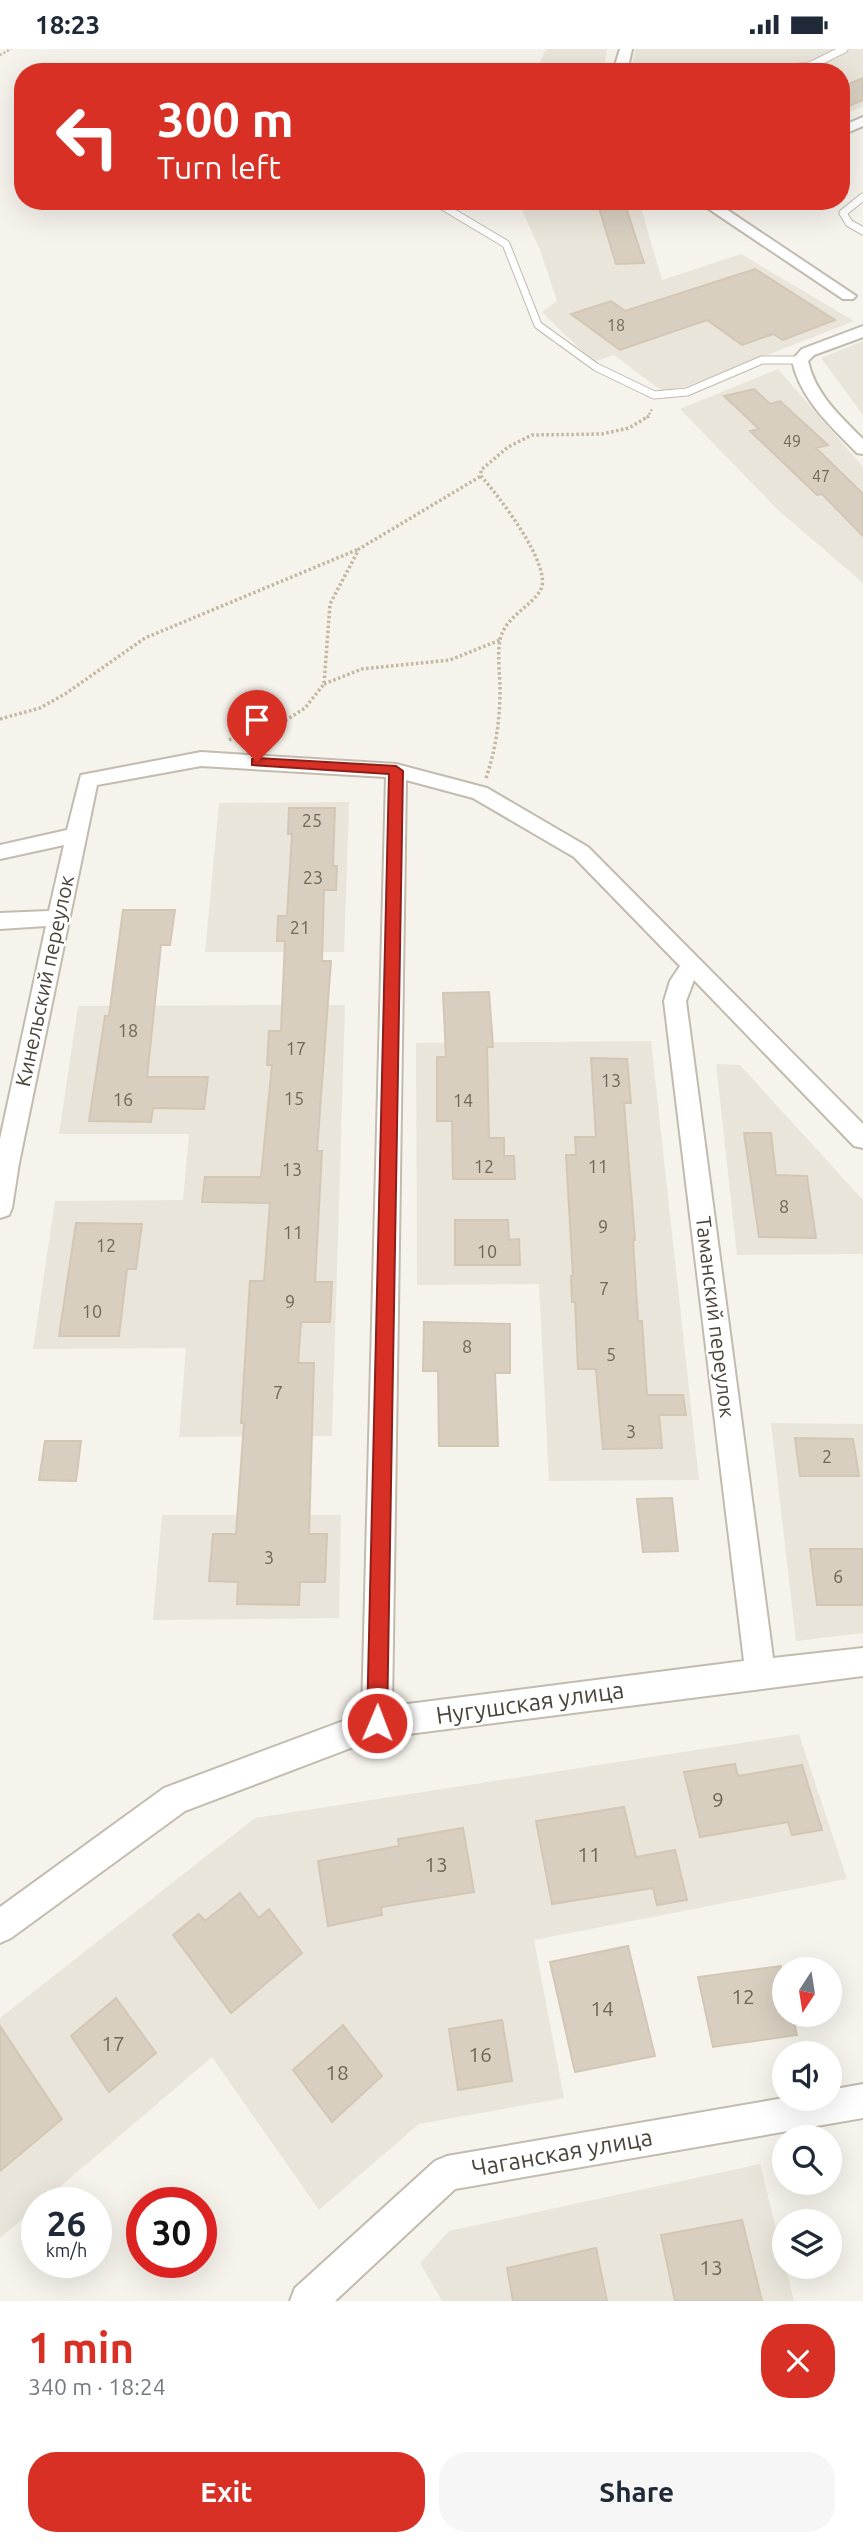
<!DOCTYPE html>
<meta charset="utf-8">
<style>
:root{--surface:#fff;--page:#f6f6f7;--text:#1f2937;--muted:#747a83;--accent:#d93025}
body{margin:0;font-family:Ubuntu,sans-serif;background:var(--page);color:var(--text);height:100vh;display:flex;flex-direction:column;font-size:26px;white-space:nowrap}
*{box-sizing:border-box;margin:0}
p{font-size:23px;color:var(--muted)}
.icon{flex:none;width:38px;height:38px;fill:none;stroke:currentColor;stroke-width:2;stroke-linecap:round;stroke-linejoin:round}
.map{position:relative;height:2252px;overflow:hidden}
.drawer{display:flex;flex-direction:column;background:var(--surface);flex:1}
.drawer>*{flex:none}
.banner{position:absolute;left:14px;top:14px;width:836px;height:147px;border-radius:28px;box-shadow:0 7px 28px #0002;background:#d93025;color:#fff;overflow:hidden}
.needle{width:46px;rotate:192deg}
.tools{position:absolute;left:772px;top:1908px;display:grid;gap:14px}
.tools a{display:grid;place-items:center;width:70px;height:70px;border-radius:50%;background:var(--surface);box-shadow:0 7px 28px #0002;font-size:35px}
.speed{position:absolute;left:21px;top:2138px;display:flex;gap:14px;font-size:35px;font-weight:700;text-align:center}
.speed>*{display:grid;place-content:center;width:91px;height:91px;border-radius:50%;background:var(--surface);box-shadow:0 7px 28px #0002;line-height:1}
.speed small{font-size:18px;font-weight:400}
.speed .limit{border:10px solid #d22;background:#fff;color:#111}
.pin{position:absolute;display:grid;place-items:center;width:60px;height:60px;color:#fff;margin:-72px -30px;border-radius:50% 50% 50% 0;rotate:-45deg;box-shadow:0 0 7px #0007}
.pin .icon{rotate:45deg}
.me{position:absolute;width:77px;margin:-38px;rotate:1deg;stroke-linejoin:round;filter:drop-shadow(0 0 5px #0008)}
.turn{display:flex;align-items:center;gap:24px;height:147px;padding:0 28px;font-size:32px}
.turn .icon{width:91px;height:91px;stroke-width:2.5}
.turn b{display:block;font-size:49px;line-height:60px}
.round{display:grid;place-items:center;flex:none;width:74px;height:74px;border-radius:28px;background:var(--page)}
.overview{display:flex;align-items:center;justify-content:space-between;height:119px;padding:0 28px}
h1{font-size:42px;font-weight:700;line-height:52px;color:var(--accent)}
.cta{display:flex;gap:14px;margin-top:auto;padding:14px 28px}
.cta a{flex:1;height:80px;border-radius:28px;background:var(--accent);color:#fff;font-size:28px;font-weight:700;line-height:80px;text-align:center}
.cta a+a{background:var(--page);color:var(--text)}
.status{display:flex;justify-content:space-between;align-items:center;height:49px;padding:0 35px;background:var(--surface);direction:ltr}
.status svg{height:19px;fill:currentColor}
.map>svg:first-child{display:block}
.residential{fill:#eae5da}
.building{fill:#d8cfc1;stroke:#d3c7b4;stroke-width:2}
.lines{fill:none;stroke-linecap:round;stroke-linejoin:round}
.service-casing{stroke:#c2bbae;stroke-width:9}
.minor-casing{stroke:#c2bbae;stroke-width:4}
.path-far1{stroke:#c4b79f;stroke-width:2.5;stroke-dasharray:2 2;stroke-linecap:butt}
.path{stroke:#c4b79f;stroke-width:3.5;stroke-dasharray:2.5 2.5;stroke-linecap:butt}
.service{stroke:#fff;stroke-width:7}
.minor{fill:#fff;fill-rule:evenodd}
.route{fill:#d93025;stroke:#8d1f18;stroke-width:2}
.labels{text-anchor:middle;stroke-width:5;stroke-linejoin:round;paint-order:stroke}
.far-number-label{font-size:16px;fill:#6e675b}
.number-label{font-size:18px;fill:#6e675b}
.street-label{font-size:21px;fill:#4b4439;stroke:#fff}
.near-number-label{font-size:21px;fill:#6e675b}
.near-street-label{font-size:24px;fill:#4b4439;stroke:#fff}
</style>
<div class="status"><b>18:23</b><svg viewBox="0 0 49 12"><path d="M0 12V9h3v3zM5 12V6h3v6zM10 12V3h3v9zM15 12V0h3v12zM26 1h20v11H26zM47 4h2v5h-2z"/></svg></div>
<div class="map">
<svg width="863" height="2252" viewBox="0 0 863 2252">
<rect width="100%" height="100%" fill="#f6f3ec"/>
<!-- residential -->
<path class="residential" d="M546 0H607L603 23H527L538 18Z
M635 0H863V57L842 67V23H631Z
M518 152H639L662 231 741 205 854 272 685 338 662 342 614 306 593 313 542 263 557 252 540 201Z
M863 292V366L821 309Z
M778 320 863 418V534L778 461 680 360Z
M349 753 344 903H205L219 754Z
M345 956 332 1387 179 1388 186 1299 33 1300 55 1152 183 1151 189 1085H59L78 957Z
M651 992 699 1431 549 1432 539 1235 417 1236 416 994Z
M716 1015 740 1016 863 1151V1205L737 1206Z
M771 1374 863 1375V1584L796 1592Z
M162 1466H341L339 1569 153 1571Z
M799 1685 847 1830 534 1891 564 2049 419 2075 319 2161 212 2008 41 2154H37V2158L0 2189V1969L255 1769Z
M760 2115 794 2252H442L420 2214 449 2182Z"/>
<!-- building -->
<path class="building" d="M863 29V51L842 60V38Z
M597 152H624L644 214 616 215Z
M755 220 835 271 783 291 773 285 742 296 707 271 620 301 571 265 611 252 625 262Z
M754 340 770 355 780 352 828 396 816 399 863 445V487L822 445 817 446 750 382 759 380 724 347Z
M289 759H335L333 817H337L336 841H324L322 912H331L317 1102H322L315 1233H332L330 1273H301L298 1314H314L309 1485H327L325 1533H300L299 1556 237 1555 238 1533 209 1532 213 1485H236L244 1374H241L250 1232H264L270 1154 202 1153 205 1128H261L272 1016H267L269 982H281L285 892H277L278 867H287L292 785H288Z
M123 861H175L170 896H161L147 1028H208L204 1060 153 1059 151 1073 89 1072 105 967H109Z
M489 943 493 998H487L489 1089H504V1107H514L515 1130H453L452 1072H437V1008H446L443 944Z
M591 1009 627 1010 631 1054H624L635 1191H633L638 1272H642L647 1346H683L686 1366H659L662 1399 603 1400 596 1320H578L575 1253H572L571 1227H573L566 1106H576L575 1088H596Z
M744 1084H771L776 1126 807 1127 816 1189 759 1188Z
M455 1171H508L509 1191 519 1190 520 1216H455Z
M76 1174 142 1175 136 1220H127L119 1287H59Z
M424 1273 510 1275V1324H495L498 1397H439L438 1322H423Z
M795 1389 853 1390 859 1427H800Z
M45 1392H81L76 1432 39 1431Z
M672 1449 678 1502 643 1503 637 1450Z
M810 1500H863V1556H817Z
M735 1715 738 1727 802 1716 822 1781 792 1786 788 1773 700 1788 684 1723Z
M624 1758 636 1808 675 1801 687 1851 657 1856 653 1839 552 1855 536 1772Z
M463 1779 474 1843 381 1858 382 1866 328 1877 318 1812 399 1797 398 1790Z
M240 1844 259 1869 269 1860 302 1904 231 1964 173 1886 199 1865 205 1872Z
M628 1897 655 2007 575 2023 550 1913Z
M781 1917 784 1932V1965H792L797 1986 713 1998 698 1928Z
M116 1949 156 2004 109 2043 71 1987Z
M502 1971 512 2032 458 2041 449 1980Z
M343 1976 382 2027 332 2073 293 2021Z
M0 1977 62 2070 0 2122Z
M742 2171 762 2252H675L661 2186Z
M596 2199 607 2252H513L507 2219Z"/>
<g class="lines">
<!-- service casing -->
<g class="service-casing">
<path id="service" d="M758 22 810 17 844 0
M863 148 843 164 849 174 863 182
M434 152 506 195 538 276 596 318 654 346 687 343 762 311H800"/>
</g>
<!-- minor casing -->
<g class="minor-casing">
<path id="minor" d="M620 0H632L627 23H613Z
M863 68V77L842 86V77Z
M697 152H714L856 247 853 250H843Z
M863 277V288L814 306 808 312C815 345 840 367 863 390V405L857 404C830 376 800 350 792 311L802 300Z
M201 703 396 715 487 739 588 798 863 1075V1099L854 1097 694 931 686 952 773 1609 863 1599V1627L377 1689 185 1762 11 1889 0 1894V1858L164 1739 362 1665 386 728 201 717 97 736 19 1114 12 1159 9 1166 0 1169V1090L46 877 0 880V864L49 862 64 796 0 810V796L67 781 81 726ZM406 731 473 749 574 808 680 917 670 932 664 952 744 1612 392 1657Z
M863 2035V2069L455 2140 335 2252H290L295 2239 435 2112 447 2107 784 2049H830V2041Z"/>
</g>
<!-- path-far1 -->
<path class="path-far1" d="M0 6 11 0
M647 369 652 360"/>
<!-- path -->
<path class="path" d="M324 635 362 620 450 611 500 591
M0 670 40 659 65 645 145 589 359 500
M229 691 248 682 280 675 305 659 324 635 330 555 359 500 481 427
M486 729C496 700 500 670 500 640 500 625 497 606 500 591 505 568 528 560 540 542 555 519 497 445 481 427V421L508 398 532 386 602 385 629 379 649 367"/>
<!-- service -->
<use href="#service" class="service"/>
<!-- minor -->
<use href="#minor" class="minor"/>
</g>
<!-- route -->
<path class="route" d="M257 709 396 717 403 722 387 1674 384 1681 377 1684 370 1681 367 1674 389 725 252 716V710Z"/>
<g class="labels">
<!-- far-number labels -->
<g class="far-number-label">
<text x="616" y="282">18</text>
<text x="792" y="398">49</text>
<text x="821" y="433">47</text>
</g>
<!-- number labels -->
<g class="number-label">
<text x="312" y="778">25</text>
<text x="313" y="835">23</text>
<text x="300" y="885">21</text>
<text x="128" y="988">18</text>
<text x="296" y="1006">17</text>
<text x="611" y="1038">13</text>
<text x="294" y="1056">15</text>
<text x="123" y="1057">16</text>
<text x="463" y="1058">14</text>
<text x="484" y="1124">12</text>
<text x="598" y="1124">11</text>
<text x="292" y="1127">13</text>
<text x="784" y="1164">8</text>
<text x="603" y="1184">9</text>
<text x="293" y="1190">11</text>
<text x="106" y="1203">12</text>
<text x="487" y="1209">10</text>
<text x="604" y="1246">7</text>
<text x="290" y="1259">9</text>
<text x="92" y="1269">10</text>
<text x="467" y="1304">8</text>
<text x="611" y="1312">5</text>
<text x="278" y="1350">7</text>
<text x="631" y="1389">3</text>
<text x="827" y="1414">2</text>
<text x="269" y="1515">3</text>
<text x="838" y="1534">6</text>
</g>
<!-- street labels -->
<g class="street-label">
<text transform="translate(45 932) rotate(-78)" y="7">Кинельский переулок</text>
<text transform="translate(715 1268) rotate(83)" y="7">Таманский переулок</text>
</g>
<!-- near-number labels -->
<g class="near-number-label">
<text x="718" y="1758">9</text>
<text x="589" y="1813">11</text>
<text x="436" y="1823">13</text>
<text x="743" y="1955">12</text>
<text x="602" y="1967">14</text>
<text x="113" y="2002">17</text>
<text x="480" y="2013">16</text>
<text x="337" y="2031">18</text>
<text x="711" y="2226">13</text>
</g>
<!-- near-street labels -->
<g class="near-street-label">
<text transform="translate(530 1654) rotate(-8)" y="8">Нугушская улица</text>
<text transform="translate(562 2104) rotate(-10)" y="8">Чаганская улица</text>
</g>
</g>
</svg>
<div class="tools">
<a><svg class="needle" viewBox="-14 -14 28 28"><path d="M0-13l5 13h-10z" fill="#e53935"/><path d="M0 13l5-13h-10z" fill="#747a83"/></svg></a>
<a><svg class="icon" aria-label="sound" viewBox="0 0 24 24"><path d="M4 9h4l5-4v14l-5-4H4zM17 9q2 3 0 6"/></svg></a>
<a><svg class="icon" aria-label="search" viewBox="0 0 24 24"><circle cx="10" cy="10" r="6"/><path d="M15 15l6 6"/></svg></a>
<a><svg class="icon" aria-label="layers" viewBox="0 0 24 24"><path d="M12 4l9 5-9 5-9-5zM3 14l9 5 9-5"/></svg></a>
</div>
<div class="speed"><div>26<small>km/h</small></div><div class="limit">30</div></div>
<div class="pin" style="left:257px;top:713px;background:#d93025"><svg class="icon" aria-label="arrive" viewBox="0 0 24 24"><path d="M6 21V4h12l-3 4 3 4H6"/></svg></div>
<svg class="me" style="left:377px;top:1674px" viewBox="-20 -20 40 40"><circle r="17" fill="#d93025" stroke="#fff" stroke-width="3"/><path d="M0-11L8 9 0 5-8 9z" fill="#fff"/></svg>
<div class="banner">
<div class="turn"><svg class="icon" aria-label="left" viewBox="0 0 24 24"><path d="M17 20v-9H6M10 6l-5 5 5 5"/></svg><div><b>300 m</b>Turn left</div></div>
</div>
</div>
<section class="drawer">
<div class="overview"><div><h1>1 min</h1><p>340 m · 18:24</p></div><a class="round" style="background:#d93025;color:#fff"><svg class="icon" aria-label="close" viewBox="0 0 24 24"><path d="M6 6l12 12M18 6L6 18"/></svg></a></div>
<div class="cta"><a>Exit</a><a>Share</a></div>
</section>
